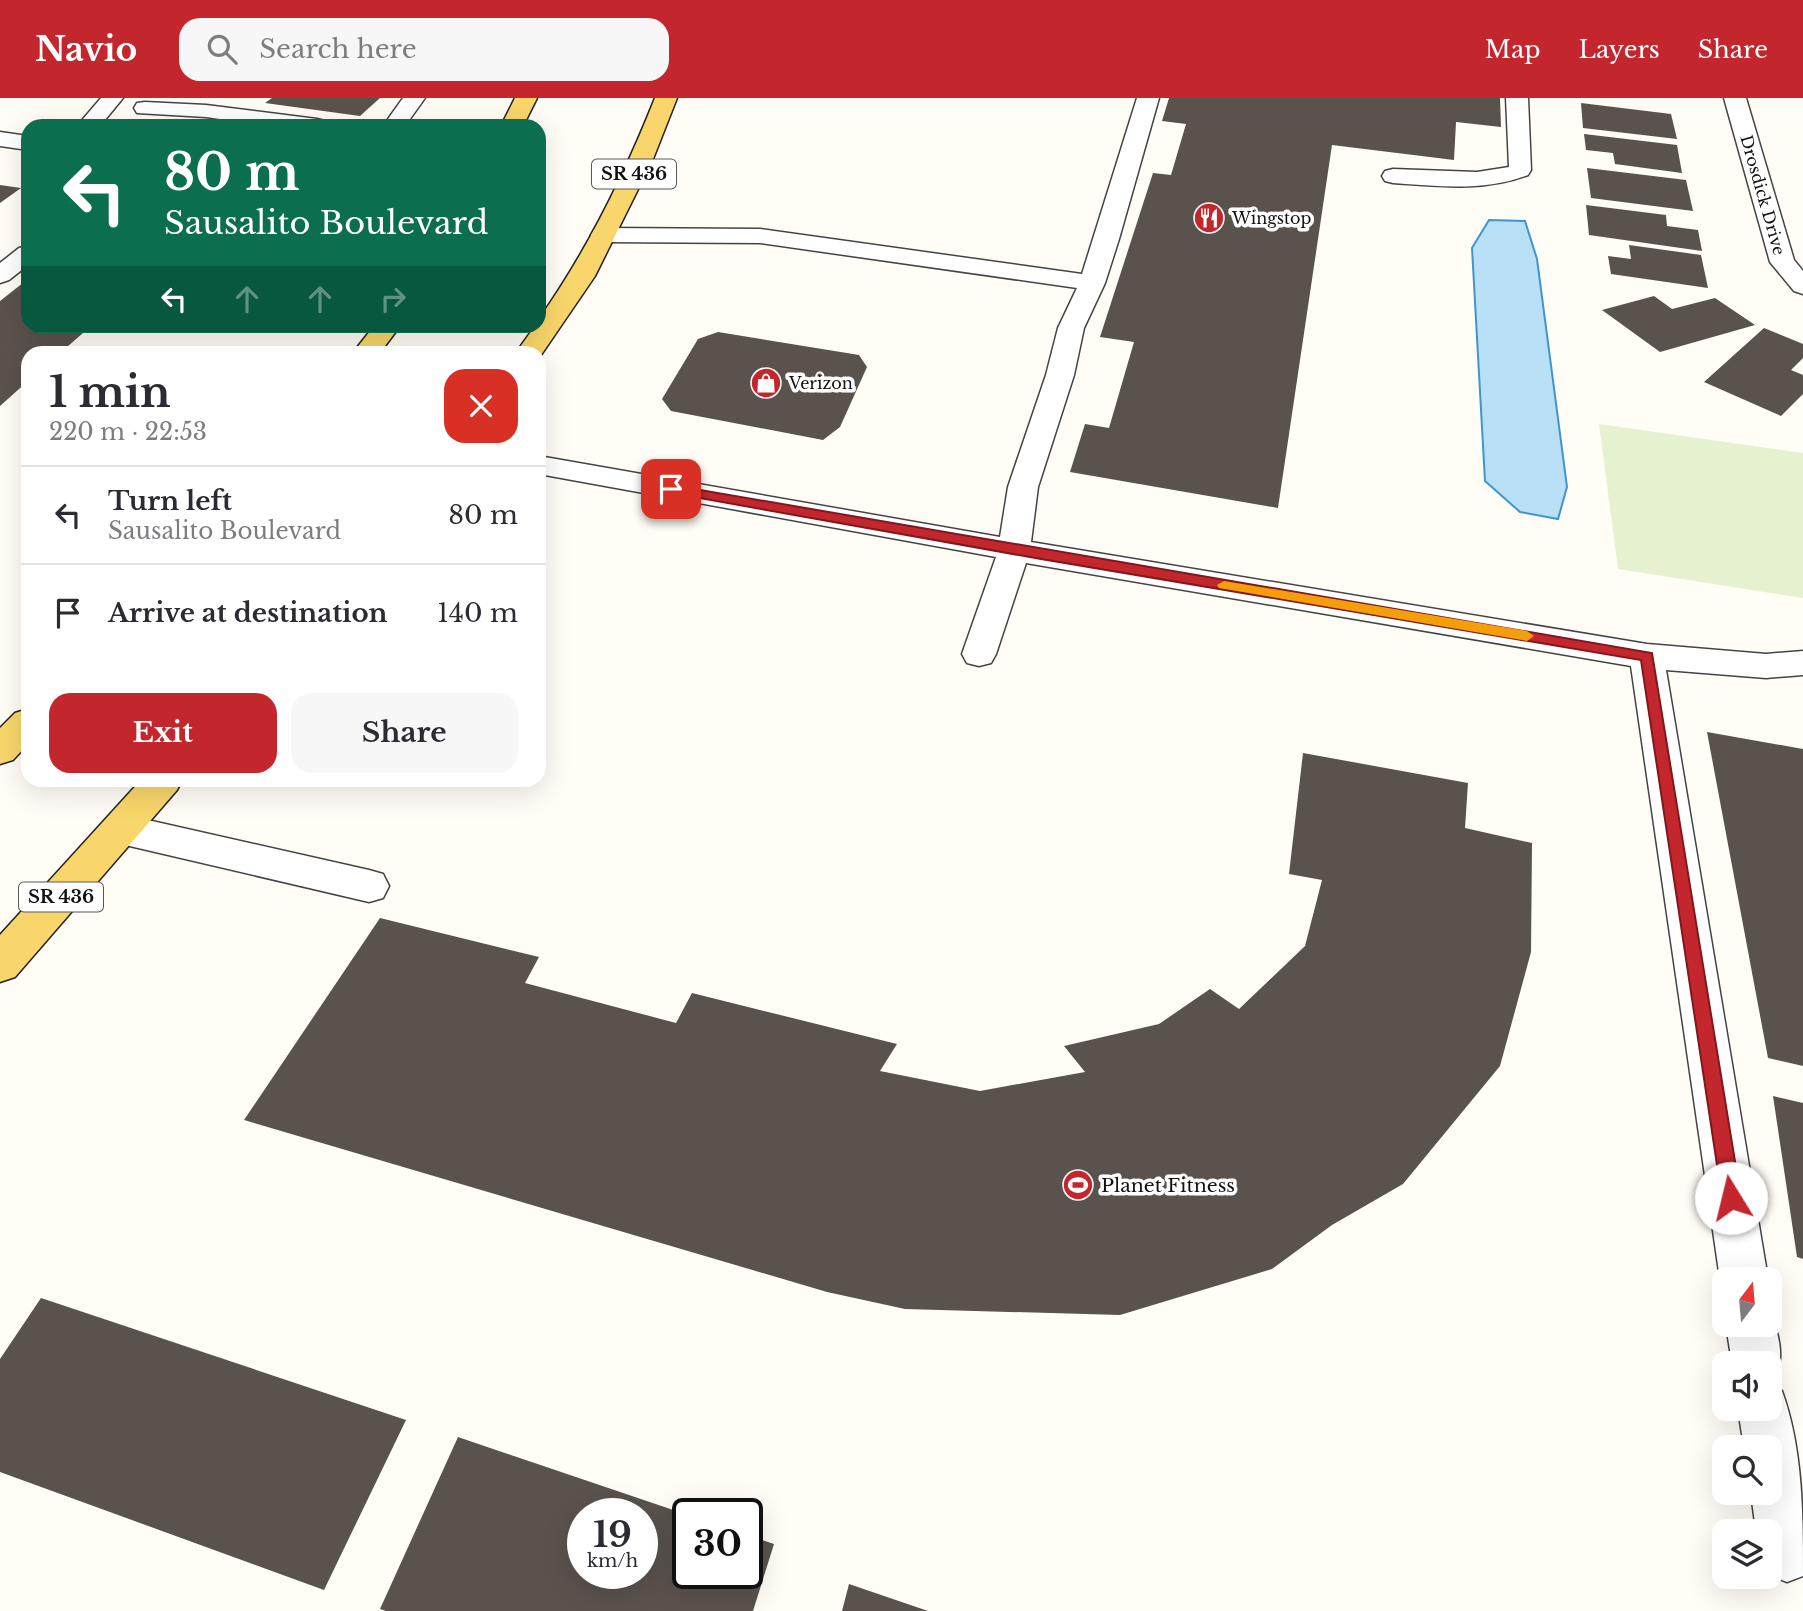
<!DOCTYPE html>
<meta charset="utf-8">
<style>
:root{--surface:#fff;--page:#f7f7f7;--text:#2b2b33;--muted:#7c7c81;--line:#e1e1e2;--accent:#c4262e}
body{margin:0;font-family:"Libre Baskerville",serif;background:var(--page);color:var(--text);height:100vh;display:flex;flex-direction:column;font-size:26px;white-space:nowrap}
*{box-sizing:border-box;margin:0}
p{font-size:23px;color:var(--muted)}
.icon{flex:none;width:38px;height:38px;fill:none;stroke:currentColor;stroke-width:2;stroke-linecap:round;stroke-linejoin:round}
.map{position:relative;flex:1;overflow:hidden}
.details{position:absolute;left:21px;top:248px;width:525px;height:441px;display:flex;flex-direction:column;background:var(--surface);border-radius:21px;box-shadow:0 7px 28px #0002}
.details>*{flex:none}
.banner{position:absolute;left:21px;top:21px;width:525px;height:214px;border-radius:21px;box-shadow:0 7px 28px #0002;background:#0b6e4f;color:#fff;overflow:hidden}
.needle{width:46px;rotate:16deg}
.tools{position:absolute;left:1712px;top:1169px;display:grid;gap:14px}
.tools a{display:grid;place-items:center;width:70px;height:70px;border-radius:14px;background:var(--surface);box-shadow:0 7px 28px #0002;font-size:35px}
.speed{position:absolute;left:567px;top:1400px;display:flex;gap:14px;font-size:35px;font-weight:700;text-align:center}
.speed>*{display:grid;place-content:center;width:91px;height:91px;border-radius:50%;background:var(--surface);box-shadow:0 7px 28px #0002;line-height:1}
.speed small{font-size:18px;font-weight:400}
.speed .limit{border:4px solid #111;border-radius:10px;background:#fff;color:#111}
.pin{position:absolute;display:grid;place-items:center;width:60px;height:60px;color:#fff;margin:-30px;border-radius:14px;box-shadow:0 4px 10px #0006}
.me{position:absolute;width:77px;margin:-38px;rotate:351deg;stroke-linejoin:round;filter:drop-shadow(0 0 5px #0008)}
.turn{display:flex;align-items:center;gap:24px;height:147px;padding:0 28px;font-size:32px}
.turn .icon{width:91px;height:91px;stroke-width:2.5}
.turn b{display:block;font-size:49px;line-height:60px}
.lanes{display:flex;align-items:center;height:66px;padding:0 28px;background:#0003;justify-content:center;gap:35px;direction:ltr}
.lanes .off{opacity:.35}
.round{display:grid;place-items:center;flex:none;width:74px;height:74px;border-radius:21px;background:var(--page)}
.overview{display:flex;align-items:center;justify-content:space-between;height:119px;padding:0 28px}
h1{font-size:42px;font-weight:800;line-height:52px}
.button{display:flex;gap:14px;margin-top:auto;padding:14px 28px}
.button a{flex:1;height:80px;border-radius:21px;background:var(--accent);color:#fff;font-size:28px;font-weight:800;line-height:80px;text-align:center}
.button a+a{background:var(--page);color:var(--text)}
ul{padding:0;list-style:none}
li{display:flex;align-items:center;gap:21px;height:98px;padding:0 28px;border-top:2px solid var(--line)}
li div{flex:1}
li b{display:block;font-size:26px}
li em{font-style:normal}
header{display:flex;align-items:center;gap:42px;box-sizing:border-box;height:98px;padding:0 35px;background:var(--accent);color:#fff}
header strong{font-size:33px}
nav{display:flex;gap:38px;margin-inline-start:auto;font-size:24px}
.search{width:490px;height:63px;background:var(--page);display:flex;align-items:center;gap:18px;box-sizing:border-box;padding:0 24px;border-radius:21px;color:var(--muted);font-size:26px}
.map>svg:first-child{display:block}
.pitch{fill:#e6f2cf}
.water{fill:#b9e0f7;stroke:#3f96cf;stroke-width:2}
.building{fill:#5a524d;fill-rule:evenodd}
.lines{fill:none;stroke-linecap:round;stroke-linejoin:round}
.minor-casing{stroke:#444;stroke-width:3}
.major-casing{stroke:#222;stroke-width:3}
.minor{fill:#fff;fill-rule:evenodd}
.major{fill:#f9d66b;fill-rule:evenodd}
.route{fill:#c4262e;stroke:#7f191e;stroke-width:2}
.slow{fill:#f59e0b}
.labels{text-anchor:middle;stroke-width:7;stroke-linejoin:round;paint-order:stroke}
.far-street-label{font-size:16px;fill:#111;stroke:#fff}
.far-poi-label{font-size:16px;fill:#111;stroke:#fff;text-anchor:start}
.shield{fill:#fff;stroke:#585858;stroke-width:2}
.shield-label{font-size:18px;font-weight:bold;fill:#111}
.poi-label{font-size:19px;fill:#111;stroke:#fff;text-anchor:start}
</style>
<header>
<strong>Navio</strong>
<div class="search"><svg class="icon" aria-label="search" viewBox="0 0 24 24"><circle cx="10" cy="10" r="6"/><path d="M15 15l6 6"/></svg>Search here</div>
<nav><a>Map</a><a>Layers</a><a>Share</a></nav>
</header>
<div class="map">
<svg width="1803" height="1513" viewBox="0 0 1803 1513">
<rect width="100%" height="100%" fill="#fffdf5"/>
<!-- pitch -->
<path class="pitch" d="M1599 326 1803 355V500L1618 471Z"/>
<!-- water -->
<path class="water" d="M1489 122 1525 123 1537 161 1567 389 1558 421 1520 414 1485 383 1472 150Z"/>
<!-- building -->
<path class="building" d="M272 0H380L360 18 265 5Z
M1169 0H1500L1501 29 1456 24 1454 62 1332 47 1278 410 1070 374 1085 326 1109 330 1134 244 1100 239 1153 75 1171 77 1186 26 1162 23Z
M1581 5 1671 16 1677 41 1583 30Z
M1584 36 1677 47 1682 75 1615 66 1613 55 1586 52Z
M1587 70 1686 82 1693 113 1591 100Z
M0 87 21 90 0 105Z
M1586 107 1666 117 1667 128 1698 132 1702 153 1589 137Z
M1629 147 1701 157 1708 190 1611 176 1608 158 1631 161Z
M28 181V228H91L59 256H28V283L0 308V203Z
M1654 198 1672 211 1715 200 1755 227 1660 254 1602 212Z
M1764 230 1803 246V260L1791 272 1803 277V296L1781 318 1704 284Z
M718 234 859 257 867 269 840 329 823 342 671 313 662 301 698 241Z
M1707 634 1803 651V968L1768 960Z
M1303 655 1468 685 1465 730 1532 745 1531 854 1500 968 1403 1086 1332 1127 1272 1171 1120 1217 905 1211 827 1194 244 1022 380 820 539 859 525 885 676 925 692 895 897 946 880 973 980 993 1085 974 1064 948 1159 926 1210 891 1239 911 1305 848 1322 782 1289 776Z
M1773 998 1803 1005V1161L1797 1159Z
M41 1200 406 1322 324 1492 0 1374V1261Z
M458 1339 688 1417V1475H747V1437L774 1446 753 1513H386L380 1511ZM583 1416H642V1475H583Z
M849 1486 928 1513H842Z"/>
<g class="lines">
<!-- minor casing -->
<g class="minor-casing">
<path id="minor" d="M101 0H123L100 28H77Z
M403 0H425L405 28H383Z
M1137 0H1159L1119 141 1105 185 1084 230 1074 277 1038 389 1031 444 1647 546 1766 556 1803 553V577L1766 580 1666 572 1768 1181H1724V1190L1720 1181 1631 568 1026 465 996 556 991 565 979 568 967 565 962 556 996 459 539 376V358L1000 439 1008 389 1046 277 1058 230 1077 190 760 145 603 144 594 142 591 137 594 132 603 130 760 131 1082 176Z
M1506 0H1528L1531 72 1528 77C1485 94 1438 88 1393 85L1385 83 1382 78 1385 73 1393 71 1477 74 1509 69Z
M1724 0H1746L1794 162 1803 173V196L1794 193 1770 164Z
M145 4 206 7 317 21 325 23 328 28H269L206 19 137 15 134 10 137 5Z
M0 34 28 38V52L0 48Z
M28 148V167L9 182 0 185V165L19 150Z
M121 716 369 772 383 776 389 788 383 800 369 804 121 746 108 742 102 731 108 720Z
M1769 1211C1779 1236 1785 1258 1775 1283L1769 1285V1265H1732L1726 1227H1769Z
M1769 1288 1782 1293C1803 1351 1803 1416 1803 1478L1787 1484 1769 1477V1433H1756L1751 1395H1769V1349H1744L1738 1311H1769Z"/>
</g>
<!-- major casing -->
<g class="major-casing">
<path id="major" d="M515 0H537L523 28H501Z
M655 0H677L653 61 595 178 539 260V256H515L535 228H539V221C587 153 624 78 655 0Z
M374 228H400L379 256H352Z
M28 611V646L13 662 0 666V630L15 615Z
M141 682H182L177 692 15 879 0 884V837Z"/>
</g>
<!-- minor -->
<use href="#minor" class="minor"/>
<!-- major -->
<use href="#major" class="major"/>
</g>
<!-- route -->
<path class="route" d="M671 387 1652 555 1741 1100 1738 1107 1731 1110 1724 1107 1722 1100 1641 562 1041 461 666 394V388Z"/>
<!-- slow -->
<path class="slow" d="M1224 483 1527 533 1534 538 1527 543 1219 490 1217 487Z"/>
<!-- icons -->
<defs>
<g id="restaurant-disc" transform="scale(1.575)"><circle r="9.5" fill="#c4262e" stroke="#fff"/><path d="M-5-6h1v4h1v-4h1v4h1v-4h1v5L-1.5 .5V6h-2V.5L-5-1ZM5-6V6H3V1.5H1.5Q1.5-4 5-6Z" fill="#fff"/></g>
<g id="shop-disc" transform="scale(1.575)"><circle r="9.5" fill="#c4262e" stroke="#fff"/><path d="M-5-2.5h2.3a2.7 3.5 0 0 1 5.4 0H5L5.5 6h-11ZM-1.5-2.5h3a1.5 2.3 0 0 0-3 0Z" fill="#fff"/></g>
<g id="stadium-disc" transform="scale(1.575)"><circle r="9.5" fill="#c4262e" stroke="#fff"/><path d="M0-5a6.5 5 0 1 0 0 10a6.5 5 0 1 0 0-10ZM-3.5-1.8h7v3.6h-7Z" fill="#fff"/></g>
</defs>
<g fill-rule="evenodd">
<use href="#restaurant-disc" x="1209" y="120"/>
<use href="#shop-disc" x="766" y="285"/>
<use href="#stadium-disc" x="1078" y="1087"/>
</g>
<g class="labels">
<!-- far-street labels -->
<g class="far-street-label">
<text transform="translate(1763 97) rotate(74)" y="6">Drosdick Drive</text>
</g>
<!-- far-poi labels -->
<g class="far-poi-label">
<text x="1232" y="126">Wingstop</text>
<text x="789" y="291">Verizon</text>
</g>
<!-- shield labels -->
<g class="shield">
<rect x="592" y="61.5" width="84" height="29" rx="5"/>
<rect x="19" y="784.5" width="84" height="29" rx="5"/>
</g>
<g class="shield-label">
<text x="634" y="82">SR 436</text>
<text x="61" y="805">SR 436</text>
</g>
<!-- poi labels -->
<g class="poi-label">
<text x="1101" y="1094">Planet Fitness</text>
</g>
</g>
</svg>
<div class="tools">
<a><svg class="needle" viewBox="-14 -14 28 28"><path d="M0-13l5 13h-10z" fill="#e53935"/><path d="M0 13l5-13h-10z" fill="#7c7c81"/></svg></a>
<a><svg class="icon" aria-label="sound" viewBox="0 0 24 24"><path d="M4 9h4l5-4v14l-5-4H4zM17 9q2 3 0 6"/></svg></a>
<a><svg class="icon" aria-label="search" viewBox="0 0 24 24"><circle cx="10" cy="10" r="6"/><path d="M15 15l6 6"/></svg></a>
<a><svg class="icon" aria-label="layers" viewBox="0 0 24 24"><path d="M12 4l9 5-9 5-9-5zM3 14l9 5 9-5"/></svg></a>
</div>
<div class="speed"><div>19<small>km/h</small></div><div class="limit">30</div></div>
<div class="pin" style="left:671px;top:391px;background:#d93025"><svg class="icon" aria-label="arrive" viewBox="0 0 24 24"><path d="M6 21V4h12l-3 4 3 4H6"/></svg></div>
<svg class="me" style="left:1731px;top:1100px" viewBox="-20 -20 40 40"><circle r="19" fill="#fff"/><path d="M0-13L10 11 0 6-10 11z" fill="#c4262e"/></svg>
<div class="banner">
<div class="turn"><svg class="icon" aria-label="left" viewBox="0 0 24 24"><path d="M17 20v-9H6M10 6l-5 5 5 5"/></svg><div><b>80 m</b>Sausalito Boulevard</div></div>
<div class="lanes"><svg class="icon" aria-label="left" viewBox="0 0 24 24"><path d="M17 20v-9H6M10 6l-5 5 5 5"/></svg><svg class="icon off" aria-label="ahead" viewBox="0 0 24 24"><path d="M12 20V5M6 11l6-6 6 6"/></svg><svg class="icon off" aria-label="ahead" viewBox="0 0 24 24"><path d="M12 20V5M6 11l6-6 6 6"/></svg><svg class="icon off" aria-label="right" viewBox="0 0 24 24"><path d="M7 20v-9h11M14 6l5 5-5 5"/></svg></div>
</div>
<section class="details">
<div class="overview"><div><h1>1 min</h1><p>220 m · 22:53</p></div><a class="round" style="background:#d93025;color:#fff"><svg class="icon" aria-label="close" viewBox="0 0 24 24"><path d="M6 6l12 12M18 6L6 18"/></svg></a></div>
<ul>
<li><svg class="icon" aria-label="left" viewBox="0 0 24 24"><path d="M17 20v-9H6M10 6l-5 5 5 5"/></svg><div><b>Turn left</b><p>Sausalito Boulevard</p></div><em>80 m</em></li>
<li><svg class="icon" aria-label="arrive" viewBox="0 0 24 24"><path d="M6 21V4h12l-3 4 3 4H6"/></svg><div><b>Arrive at destination</b></div><em>140 m</em></li>
</ul>
<div class="button"><a>Exit</a><a>Share</a></div>
</section>
</div>
